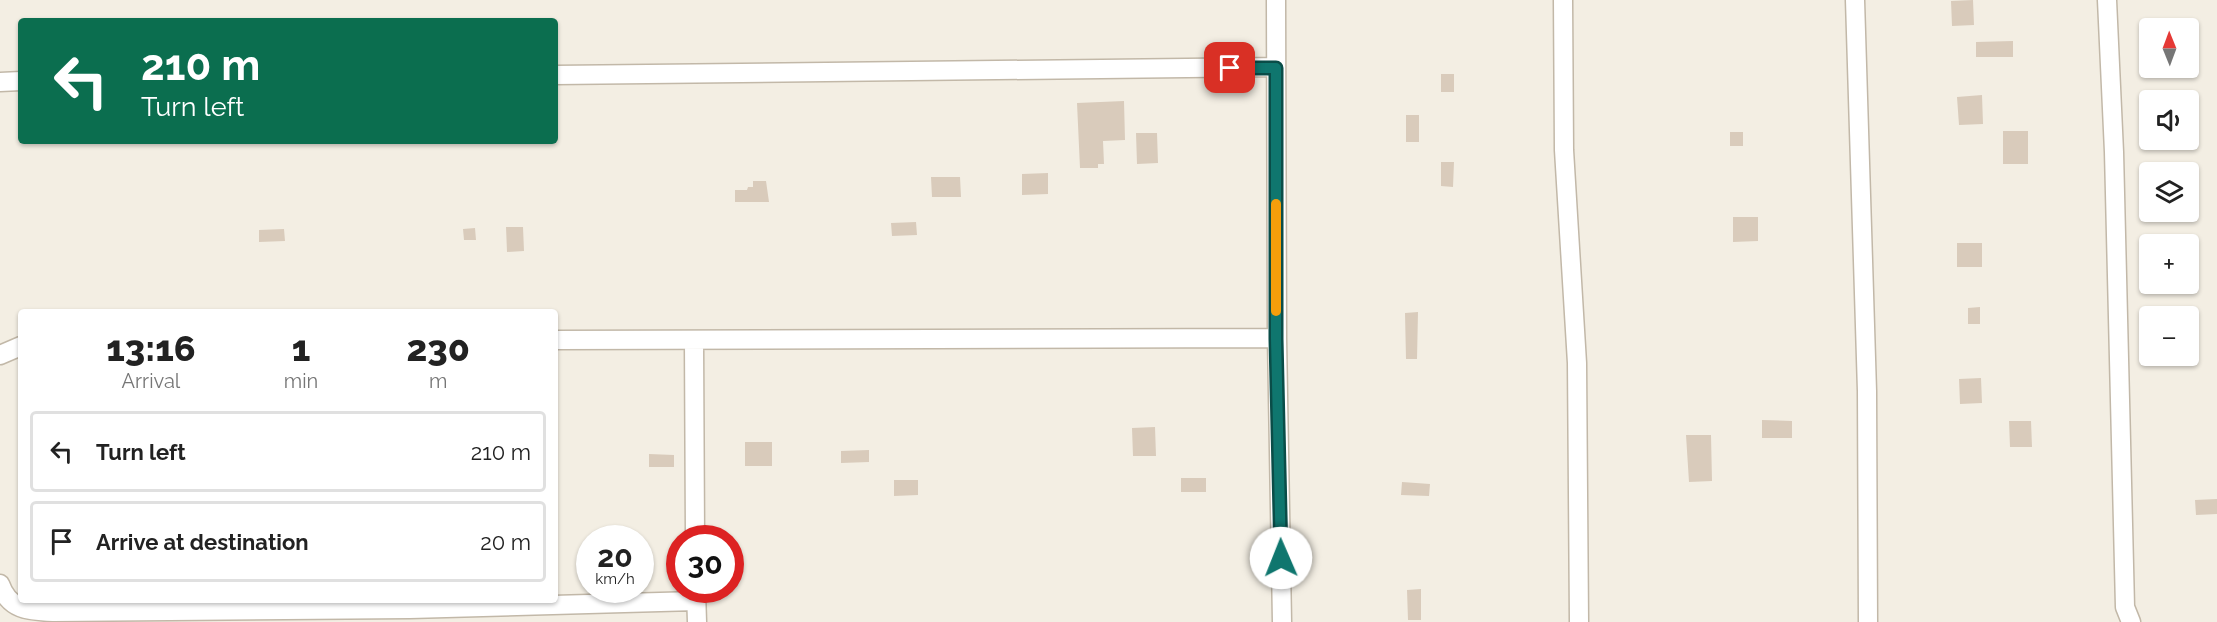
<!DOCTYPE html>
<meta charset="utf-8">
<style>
:root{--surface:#fff;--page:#f2f2f2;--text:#222;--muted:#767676;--line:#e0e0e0}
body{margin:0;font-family:Raleway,sans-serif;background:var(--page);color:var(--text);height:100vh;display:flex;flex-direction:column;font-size:22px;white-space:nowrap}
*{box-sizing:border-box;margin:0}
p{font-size:20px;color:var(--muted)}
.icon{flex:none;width:33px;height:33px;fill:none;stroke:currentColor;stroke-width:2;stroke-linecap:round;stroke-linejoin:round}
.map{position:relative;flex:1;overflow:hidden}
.sheet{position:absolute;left:18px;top:309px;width:540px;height:294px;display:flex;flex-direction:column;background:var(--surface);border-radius:6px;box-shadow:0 2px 4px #0004}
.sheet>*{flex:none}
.guide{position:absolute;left:18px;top:18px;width:540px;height:126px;border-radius:6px;box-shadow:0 2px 4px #0004;background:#0b6e4f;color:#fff;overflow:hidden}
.needle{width:39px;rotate:359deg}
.fabs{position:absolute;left:2139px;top:18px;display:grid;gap:12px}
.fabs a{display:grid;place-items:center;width:60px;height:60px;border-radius:6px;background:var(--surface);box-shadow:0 2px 4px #0004;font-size:30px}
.speed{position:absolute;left:576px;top:525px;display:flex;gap:12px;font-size:30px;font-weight:700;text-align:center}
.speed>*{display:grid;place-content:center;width:78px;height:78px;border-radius:50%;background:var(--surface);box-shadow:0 2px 4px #0004;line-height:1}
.speed small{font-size:15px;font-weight:400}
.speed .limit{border:9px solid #d22;background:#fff;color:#111}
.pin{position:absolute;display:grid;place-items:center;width:51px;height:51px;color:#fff;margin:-26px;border-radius:12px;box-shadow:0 3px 9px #0006}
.me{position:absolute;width:66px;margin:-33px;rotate:359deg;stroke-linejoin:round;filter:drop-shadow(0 0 4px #0008)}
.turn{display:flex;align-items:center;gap:21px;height:126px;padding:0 24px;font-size:27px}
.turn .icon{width:78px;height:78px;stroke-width:2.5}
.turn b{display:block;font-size:42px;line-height:51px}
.eta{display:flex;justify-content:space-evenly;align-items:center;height:102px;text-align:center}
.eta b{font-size:36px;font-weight:800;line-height:42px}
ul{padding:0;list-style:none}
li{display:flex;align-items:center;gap:18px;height:81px;margin:0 12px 9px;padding:0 12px;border:3px solid var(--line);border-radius:6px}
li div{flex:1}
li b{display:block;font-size:22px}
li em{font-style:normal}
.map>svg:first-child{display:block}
.building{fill:#d9cbbb}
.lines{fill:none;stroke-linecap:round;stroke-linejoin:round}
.street-casing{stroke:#c2b8a8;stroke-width:21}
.street{stroke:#fff;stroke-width:18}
.route-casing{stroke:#0a4d48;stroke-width:15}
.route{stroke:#0f766e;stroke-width:10}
.slow{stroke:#f59e0b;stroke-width:10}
</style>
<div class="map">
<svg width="2217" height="622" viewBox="0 0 2217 622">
<rect width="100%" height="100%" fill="#f3eee3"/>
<!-- building -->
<path class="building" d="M1973 0 1974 25 1952 26 1951 1Z
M2013 41V57H1976V42Z
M1441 74H1454V92H1441Z
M1982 95 1983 124 1959 125 1957 97Z
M1124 101 1125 140 1103 141 1104 164H1098V168H1080L1077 103Z
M1406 115H1419V142H1406Z
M2003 131H2028V164H2003Z
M1730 132H1743V146H1730Z
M1136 133H1157L1158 163 1137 164Z
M1441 162H1454L1453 187 1441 186Z
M1048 173V194L1022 195V174Z
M931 177H960L961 197H932Z
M753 181H766L769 202H735V190H747L748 187H753Z
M1733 217H1758V241L1733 242Z
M916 222 917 235 892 236 891 223Z
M506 227H523L524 251 507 252Z
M475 228 476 240H464L463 229Z
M284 229 285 241 259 242V230Z
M1957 243H1982V267H1957Z
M1980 307V324H1968V308Z
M1418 312 1417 359H1406L1405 313Z
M1981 378 1982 403 1960 404 1959 379Z
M1762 420 1792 421V438H1762Z
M2009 421H2031L2032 447H2010Z
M1155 427 1156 456H1133L1132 428Z
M1686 435H1711L1712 481 1689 482Z
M745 442H772V466H745Z
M869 450V462L841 463V451Z
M649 454 674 455V467H649Z
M1181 478H1206V492H1181Z
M894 480H918V495L894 496Z
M1402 482 1430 484 1429 496 1401 495Z
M2217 499V514L2196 515 2195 500Z
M1421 589V620H1408L1407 590Z"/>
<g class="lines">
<!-- street casing -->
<g class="street-casing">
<path id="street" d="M1276 0 1277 338 1282 622
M1563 0 1564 150 1577 363 1579 622
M1855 0 1867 391 1868 622
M2107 0 2114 152 2125 607 2131 622
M555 75 1276 67
M0 82 21 81
M555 340 1277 338
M694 341 695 538
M0 355 21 346
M0 584C9 610 28 611 53 612L410 609 696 601
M696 591 697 622"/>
</g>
<!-- street -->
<use href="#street" class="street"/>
</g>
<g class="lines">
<!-- route casing -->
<g class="route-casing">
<path id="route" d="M1230 68H1276V339L1281 558"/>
</g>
<!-- route -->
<use href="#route" class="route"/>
<!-- slow -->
<path class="slow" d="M1276 204V311"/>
</g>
</svg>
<div class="fabs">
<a><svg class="needle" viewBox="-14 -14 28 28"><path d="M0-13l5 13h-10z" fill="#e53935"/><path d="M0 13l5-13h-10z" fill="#767676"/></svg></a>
<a><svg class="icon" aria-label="sound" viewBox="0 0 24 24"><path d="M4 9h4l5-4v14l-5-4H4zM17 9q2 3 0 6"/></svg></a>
<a><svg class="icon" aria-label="layers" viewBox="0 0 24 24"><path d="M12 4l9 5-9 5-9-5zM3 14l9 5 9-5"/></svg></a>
<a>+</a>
<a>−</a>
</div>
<div class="speed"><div>20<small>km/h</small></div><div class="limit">30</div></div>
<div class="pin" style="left:1230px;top:68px;background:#d93025"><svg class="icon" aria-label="arrive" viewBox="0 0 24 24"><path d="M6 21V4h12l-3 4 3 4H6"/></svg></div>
<svg class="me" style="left:1281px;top:558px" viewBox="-20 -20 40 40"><circle r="19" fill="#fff"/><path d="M0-13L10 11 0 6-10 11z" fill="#0f766e"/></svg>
<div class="guide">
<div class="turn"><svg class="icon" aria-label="left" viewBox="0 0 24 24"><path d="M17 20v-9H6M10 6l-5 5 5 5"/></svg><div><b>210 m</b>Turn left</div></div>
</div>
<section class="sheet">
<div class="eta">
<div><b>13:16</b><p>Arrival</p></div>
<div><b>1</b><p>min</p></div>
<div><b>230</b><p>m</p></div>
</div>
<ul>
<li><svg class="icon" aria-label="left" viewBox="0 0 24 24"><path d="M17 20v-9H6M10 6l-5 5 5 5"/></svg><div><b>Turn left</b></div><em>210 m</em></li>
<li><svg class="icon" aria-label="arrive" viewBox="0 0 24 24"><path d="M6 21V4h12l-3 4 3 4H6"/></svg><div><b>Arrive at destination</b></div><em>20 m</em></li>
</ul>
</section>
</div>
